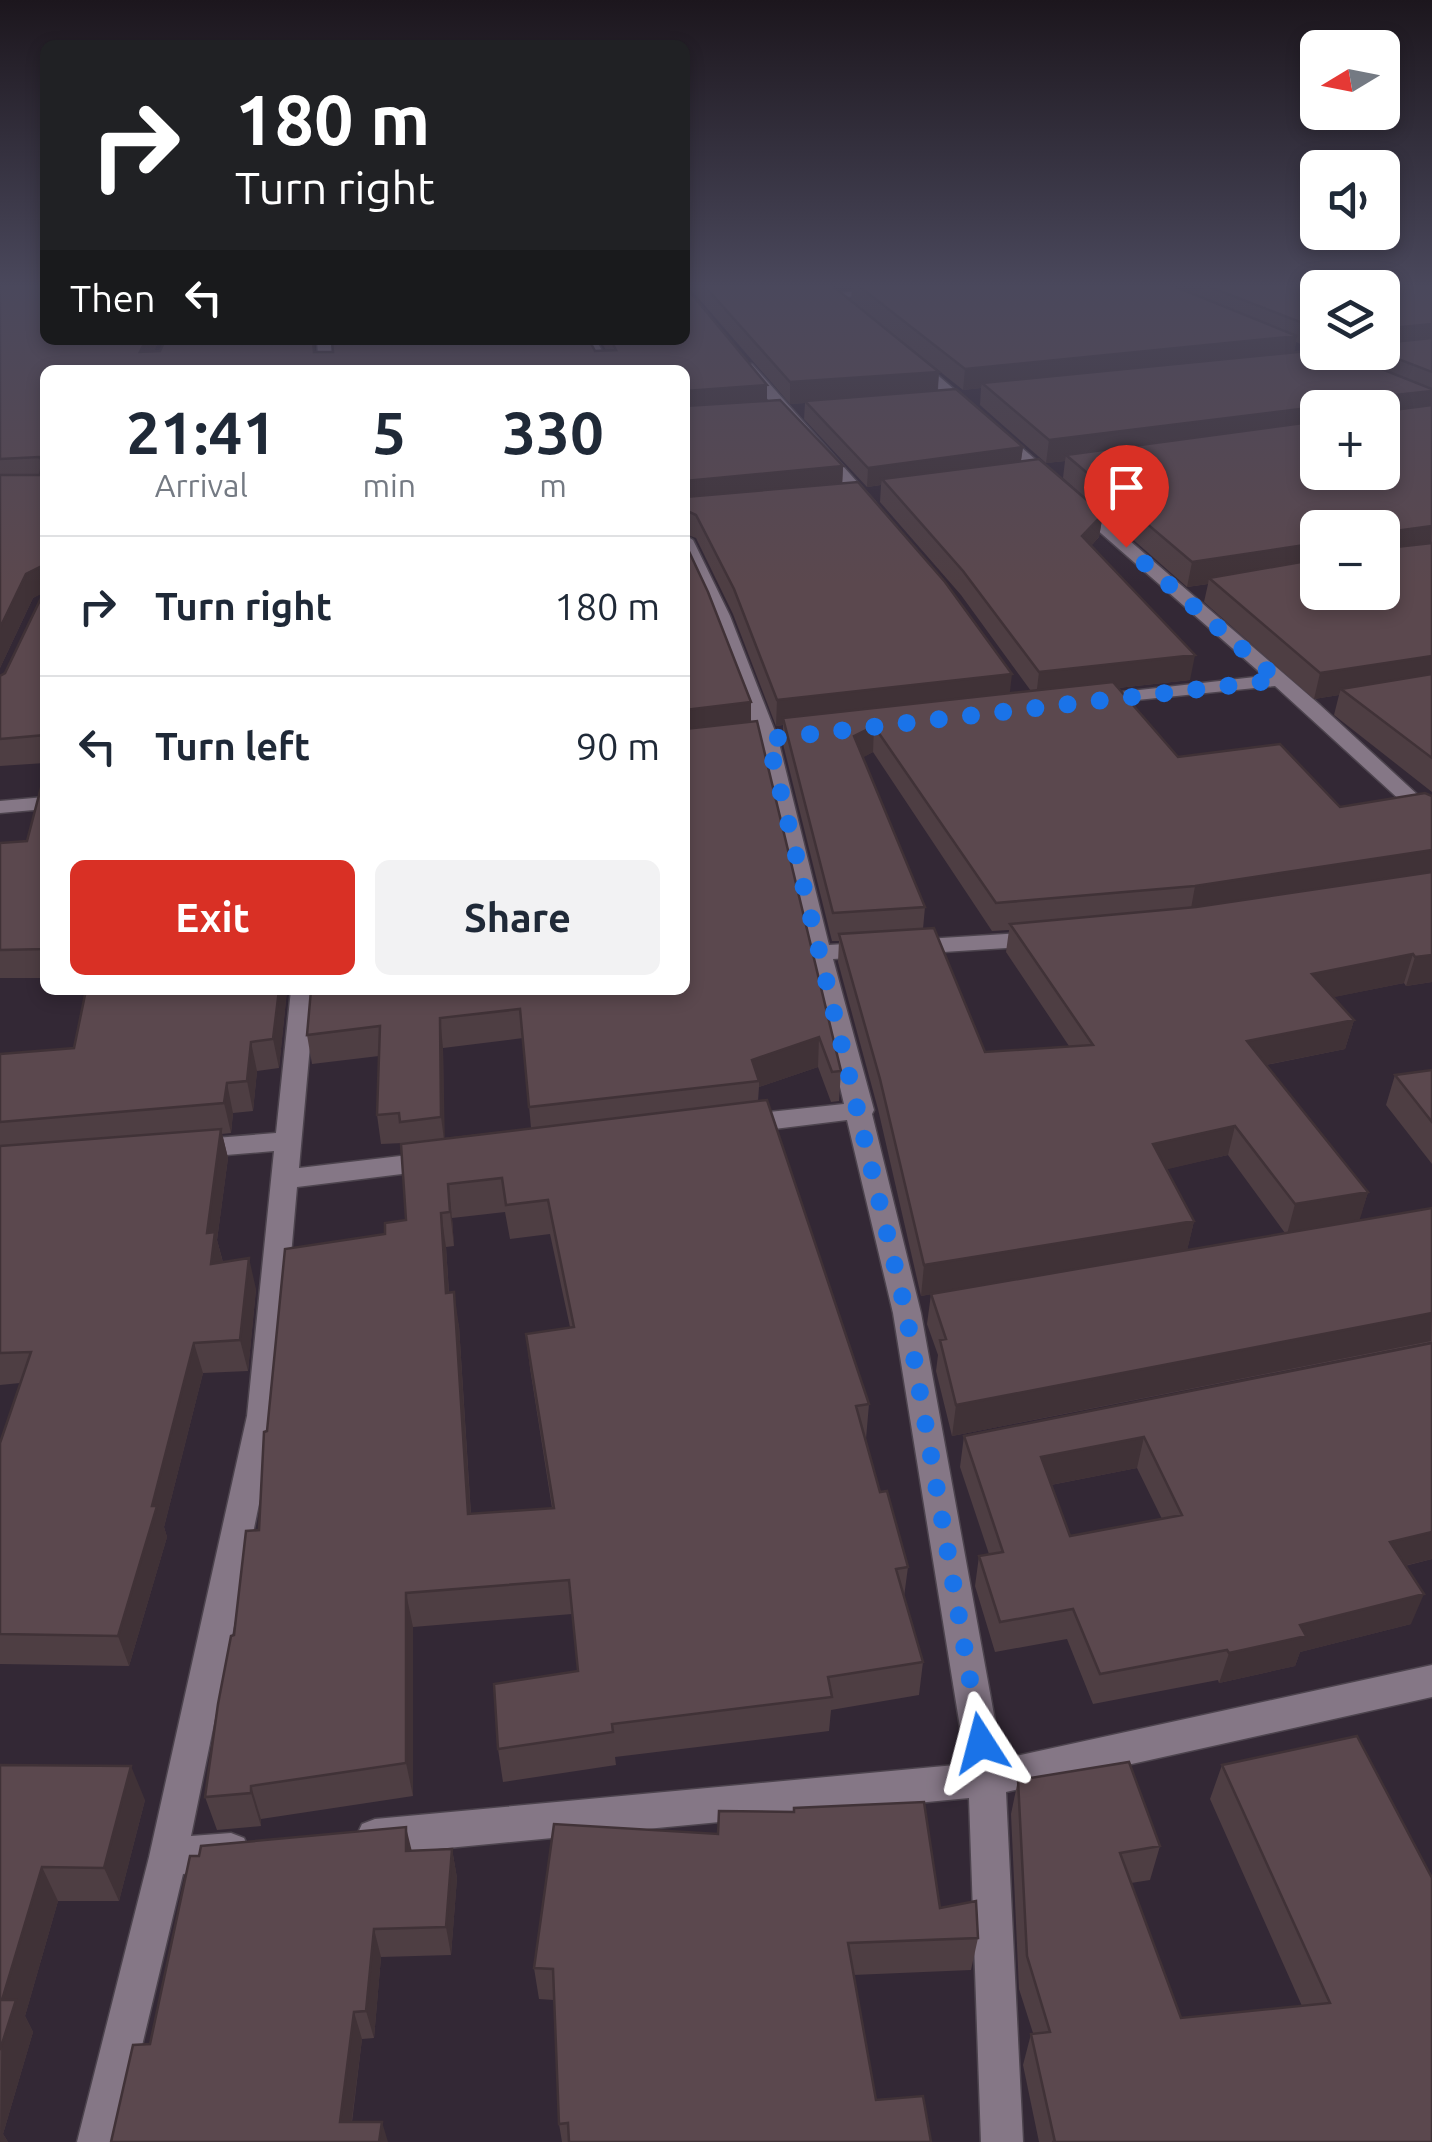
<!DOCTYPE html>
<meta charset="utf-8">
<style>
:root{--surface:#fff;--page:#f2f2f3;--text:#1f2937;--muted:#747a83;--line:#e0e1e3;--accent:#d93025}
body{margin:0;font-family:Ubuntu,sans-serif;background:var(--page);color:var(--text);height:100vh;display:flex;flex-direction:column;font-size:38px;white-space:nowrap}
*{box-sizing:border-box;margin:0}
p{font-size:32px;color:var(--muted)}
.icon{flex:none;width:55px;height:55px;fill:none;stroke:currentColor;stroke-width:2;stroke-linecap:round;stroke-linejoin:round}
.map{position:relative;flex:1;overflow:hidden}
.details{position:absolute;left:40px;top:365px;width:650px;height:630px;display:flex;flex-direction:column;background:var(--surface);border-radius:15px;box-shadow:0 5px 15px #0003}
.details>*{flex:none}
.hud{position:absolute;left:40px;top:40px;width:650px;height:305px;border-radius:15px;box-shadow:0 5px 15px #0003;background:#202124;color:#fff;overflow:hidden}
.needle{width:65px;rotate:260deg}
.controls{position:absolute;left:1300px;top:30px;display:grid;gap:20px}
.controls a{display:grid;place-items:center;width:100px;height:100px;border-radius:15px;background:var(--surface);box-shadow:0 5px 15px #0003;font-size:50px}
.pin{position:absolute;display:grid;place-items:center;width:85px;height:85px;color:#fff;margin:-102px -42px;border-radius:50% 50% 50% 0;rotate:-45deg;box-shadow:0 0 10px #0007}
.pin .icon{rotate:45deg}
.me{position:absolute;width:110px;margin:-55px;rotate:351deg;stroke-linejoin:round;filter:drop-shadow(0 0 8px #0008)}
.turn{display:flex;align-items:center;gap:35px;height:210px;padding:0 30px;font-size:45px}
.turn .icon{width:130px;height:130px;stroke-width:2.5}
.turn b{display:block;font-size:70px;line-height:85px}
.then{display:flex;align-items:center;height:95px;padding:0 30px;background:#0003;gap:20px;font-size:38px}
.eta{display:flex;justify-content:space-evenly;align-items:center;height:170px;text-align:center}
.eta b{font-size:60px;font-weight:700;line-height:70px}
.cta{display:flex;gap:20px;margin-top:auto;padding:20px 30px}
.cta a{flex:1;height:115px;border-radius:15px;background:var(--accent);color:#fff;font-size:40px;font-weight:700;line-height:115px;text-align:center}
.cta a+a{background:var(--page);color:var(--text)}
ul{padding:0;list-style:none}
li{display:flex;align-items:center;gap:30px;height:140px;padding:0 30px;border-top:2px solid var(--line)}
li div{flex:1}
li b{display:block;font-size:38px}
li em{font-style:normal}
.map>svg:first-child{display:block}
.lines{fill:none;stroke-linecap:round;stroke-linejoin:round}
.street-casing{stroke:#4d444e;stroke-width:3}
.street{fill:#857786;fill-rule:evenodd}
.wall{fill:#4e3e43;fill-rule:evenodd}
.shaded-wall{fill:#403237}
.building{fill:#5b484e;stroke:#403237;stroke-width:2.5;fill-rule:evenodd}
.route{stroke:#1a73e8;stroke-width:18;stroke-dasharray:0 32.4}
</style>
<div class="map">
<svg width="1432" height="2142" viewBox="0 0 1432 2142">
<rect width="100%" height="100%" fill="#332835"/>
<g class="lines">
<!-- street casing -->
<g class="street-casing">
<path id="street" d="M914 283H952L832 299 826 295Z
M317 340H331L333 370H319Z
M582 340H596L613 370H599Z
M909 359H919L1320 705 1432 808V825L1425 823 1275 686 1088 705 1086 701 1095 695 1264 676 909 365Z
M742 364H752L875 502V508H863L742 370Z
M685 535 693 540 730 616 778 739 829 945 1038 932 1049 939 1038 946 833 959 874 1110 872 1114 921 1313 1002 1759 1432 1665V1697L1006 1792 1023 2142H981L969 1798 375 1855 362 1850 356 1837 362 1824 375 1819 966 1764 893 1313 847 1120 741 1133 728 1124 741 1115 844 1104 758 739 712 616 685 558Z
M45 797V809L0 813V801Z
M291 990H315L299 1168 434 1152 443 1155 447 1161 443 1167 434 1170 297 1187 277 1416 191 1836 231 1833 244 1838 250 1851 244 1864 231 1869 183 1874 119 2142H77L149 1857 247 1416 274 1151 190 1158 181 1155 177 1149 181 1143 190 1140 276 1133Z"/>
</g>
<!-- street -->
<use href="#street" class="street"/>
</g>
<!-- wall -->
<path class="wall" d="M0 283 159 340 154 351H595L606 350 600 340H685L767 401 843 466 842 483 1010 693 1031 691 961 595 880 502 881 485 867 487 804 419 805 403 790 404 688 286 685 285V283H1432V792L1334 715 1339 695 1314 699 1204 602 1208 584 1187 587 1063 478 1065 461 1046 463 980 405 981 388 963 390 868 314 939 372 938 390 1023 447 1021 461 1103 514 1099 537 1091 546 1190 680 1118 688 1178 757 1280 744 1432 982 1406 986 1404 983 1333 997 1354 1020 1345 1049 1266 1065 1368 1192 1359 1220 1432 1208V1342L952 1436 936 1371 938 1355 927 1324 931 1294 921 1296 878 1109 838 962 839 941H832L783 744V725L776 726 733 614 696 538 685 534V370H45V763L0 766V676L5 673 42 596V593L33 598 0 668ZM852 286 851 301 835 287ZM1318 288 1382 352H1360L1358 360 1339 353 1318 352ZM1296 342 1315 350 1294 352ZM1318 408 1382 472H1318ZM1318 528 1382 592H1318ZM873 752 992 931 1009 930 1006 952 1069 1046 985 1052 923 929 925 907 863 757ZM1228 1155 1285 1233 1187 1250 1194 1221 1166 1169Z
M751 702V722L841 1071 839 1101 831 1102 818 1067 759 1087 758 1101 869 1404 866 1439 880 1492 908 1567 904 1597 923 1662 919 1695 831 1710 829 1731 615 1757 616 1765 503 1782 498 1749 578 1671 572 1614 413 1627V1796L261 1819V1826L217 1830 205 1797 234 1635 259 1530 267 1431 385 1234 406 1220 403 1143 381 1144 377 1115 379 1056 312 1064 307 1035 311 990H685ZM523 1038 531 1128 444 1138 443 1048ZM505 1212 510 1239 550 1234 570 1327 526 1334 530 1368 552 1508 471 1514 459 1326 449 1292 446 1247 454 1246 452 1218Z
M45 772V978H0V843L27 841Z
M287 990 279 1068 257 1071 253 1111 233 1113 231 1133 222 1134 228 1158 217 1240 223 1262 256 1289 248 1371 203 1373 164 1527 167 1537 129 1666 0 1664V1443L20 1383 0 1385V1054L74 1048Z
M1432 1070V1164L1386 1105 1395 1075Z
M1432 1343V1559L1405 1566 1411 1624 1300 1652 1295 1666 1219 1683 1218 1680 1093 1704 1067 1639 995 1652 975 1586 979 1556 989 1554 960 1467 964 1436ZM1137 1468 1162 1519 1070 1536 1051 1485Z
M0 1765 145 1800 119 1901H58L25 2016 33 2032 3 2134 8 2142H0Z
M1222 1765 1432 2142H1039L1023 2065 1031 2034 1033 2033 1019 1989 1011 1814 1018 1780 1160 1846 1150 1880 1131 1883 1181 2018 1302 2006 1210 1799Z
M452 1849 457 1878 451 1955 381 1957 374 2038 362 2039 352 2122 150 2044 412 1851Z
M940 1908 978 1938 971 1970 853 1975 876 2100 931 2142H562L559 2124 554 2000 539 1999 534 1968Z"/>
<!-- shaded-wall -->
<path class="shaded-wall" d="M1177 283H1263L1202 284 1200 291 1175 295Z
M1432 324V344L1382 349V329Z
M1297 336 1293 357 982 383 981 388 963 390 965 369Z
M146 340H159L146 370 140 352Z
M939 372 937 393 805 401V403L790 404V382Z
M767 385V407L685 413V391Z
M1432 391V406L1382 418 1387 396Z
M1325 406V408H1318V429L1066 455 1065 461 1046 463 1049 440Z
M1023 447 1020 466 882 479 881 485 867 487 868 468Z
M843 466 842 489 685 504V481Z
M1103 514 1099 537 1079 559 1082 536Z
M1432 526 1431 549 1382 556 1387 532Z
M1318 543V567L1209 578 1208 584 1187 587 1192 562Z
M40 567 45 592 33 598 0 668V628L26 574Z
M1195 655 1190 680 1036 697 1039 672Z
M1432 656V680L1341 689 1339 695 1314 699 1320 673Z
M1012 674 1009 700 783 718V725L776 726 777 700Z
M751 702V729L685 736V710Z
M874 726 873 752 853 763 854 736Z
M1432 850V875L1190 914 1195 886Z
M1413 954 1404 983 1305 1003 1312 974Z
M1432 955V982L1406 986 1415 957Z
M279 990H287L279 1068 273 1039Z
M440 1018 443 1048 445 1147 441 1117Z
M1354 1020 1345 1049 1240 1070 1247 1041Z
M819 1037 818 1067 759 1087V1081L752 1060Z
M251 1042 257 1071 253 1111 247 1081Z
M227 1083 233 1113 231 1133 224 1103Z
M1235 1126 1228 1155 1147 1174 1153 1144Z
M221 1129 228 1158 217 1240 223 1263 211 1264 207 1233Z
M448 1184 452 1218 454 1246 450 1212Z
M1368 1192 1359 1222 1287 1234 1295 1204Z
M441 1213 446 1247 451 1327 446 1293Z
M1194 1221 1187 1251 921 1296 924 1265Z
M249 1258 256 1289 248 1371 240 1340Z
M454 1292 459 1326 473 1549 468 1514Z
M1432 1313 1431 1341 952 1436 956 1405Z
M194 1343 203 1373 164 1527 167 1537 129 1666 118 1636Z
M1144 1437 1137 1468 1035 1488 1041 1457Z
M1432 1532V1559L1378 1572 1390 1542Z
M406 1593 413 1627V1796L406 1763Z
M1424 1594 1411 1624 1300 1652 1295 1666 1219 1683 1229 1653 1300 1625Z
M131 1766 145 1800 119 1901 104 1868Z
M251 1786 261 1819V1826L251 1793Z
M406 1827 413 1856 406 1851Z
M452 1849 457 1878 451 1955 446 1927Z
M42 1867 58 1901 25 2016 33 2032 3 2134 8 2142H0L2 2000Z
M374 1929 381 1957 374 2038 366 2011Z
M354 2012 362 2039 349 2142 340 2122Z
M382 2122 388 2142H379Z"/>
<!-- building -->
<path class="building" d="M0 283H45V340H146L140 352 160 351 165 340H313L314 352H333L332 340H589L595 351 616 350 611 340H685V286L767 385 685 391V370H45V735L0 739V676L5 673 42 596 40 567 26 574 0 628V475H40L43 461 39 457 0 459Z
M702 283H829L939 372 790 382Z
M855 283H1166L1297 336 965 369Z
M1212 283H1432V324L1382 329V288H1318V329L1202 284Z
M1432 338V372L1380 352H1382V343Z
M1318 350V352H1339L1432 389V391L1387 396 1385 411 1432 405V526L1387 532 1386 548 1432 543V656L1320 673 1209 578 1318 559V592H1382V528H1318V543L1192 562 1066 455 1318 421V472H1382V408H1325V406L1049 440 982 383Z
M956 389 1023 447 868 468 805 401Z
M780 400 843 466 685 481V406Z
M1039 459 1103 514 1082 536 1195 655 1039 672 963 571 882 479Z
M858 482 945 582 1012 674 777 700 734 589 696 515 685 510V497Z
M685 543 708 592 751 702 685 710Z
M1432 674V758L1341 689Z
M1113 682 1178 757 1280 744 1340 807 1425 793 1432 796V850L1195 886 996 903 874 726 854 736 925 907 833 913 783 718Z
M757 721 841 1071 832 1072 819 1037 752 1060 759 1081 529 1107 520 1009 440 1018 441 1117 400 1122 399 1113 377 1115 380 1026 307 1035 311 990H685V729Z
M45 772V949L0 950V843L27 841Z
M1432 872V955L1415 957 1413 954 1312 974 1354 1020 1247 1041 1368 1192 1295 1204 1235 1126 1153 1144 1194 1221 924 1265 880 1079 839 934 934 928 985 1052 1093 1045 1010 924 1196 907Z
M86 990H279L273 1039 251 1042 247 1081 227 1083 224 1103 0 1122V1054L74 1048Z
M1432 1070V1122L1395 1075Z
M767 1100 869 1404 856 1406 880 1492 887 1491 908 1567 896 1569 923 1662 828 1677 832 1697 612 1724 613 1732 498 1749 494 1684 578 1671 569 1580 406 1593V1763L251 1786V1793L205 1797 218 1704 231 1636 234 1635 246 1531 259 1530 264 1432 267 1431 285 1249 385 1234V1223L406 1220 401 1144ZM502 1178 506 1205 548 1200 574 1327 526 1334 554 1508 468 1514 454 1292 446 1293 441 1213 450 1212 448 1184Z
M221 1129 207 1233 215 1232 211 1264 249 1258 240 1340 194 1343 152 1506H157L118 1636 0 1634V1443L31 1352 0 1353V1146Z
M1432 1208V1313L956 1405 940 1340 946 1339 931 1294Z
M1432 1343V1532L1390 1542 1424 1594 1300 1625 1306 1636 1229 1653 1227 1650 1100 1674 1073 1609 1000 1622 979 1556 1003 1552 964 1436ZM1144 1437 1182 1515 1070 1536 1041 1457Z
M1357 1736 1432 1878V2142H1052H1055L1031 2034 1050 2032 1027 1956 1018 1780 1129 1762 1160 1846 1120 1853 1181 2018 1330 2003 1222 1765Z
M0 1765 131 1766 104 1868 42 1867 2 2000H16L0 2050Z
M924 1802 940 1908 976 1901 978 1938 848 1943 876 2100 923 2096 931 2142H569L568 2123 559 2124 553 1969 534 1968 554 1824 718 1834 719 1811 794 1812V1808Z
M406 1827V1851L452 1849 446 1927 374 1929 366 2011 354 2012 340 2122H382L379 2142H111L133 2045 150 2044 190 1856H199L201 1846Z"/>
<!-- sky -->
<linearGradient id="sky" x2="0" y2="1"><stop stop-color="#1c161d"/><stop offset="0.49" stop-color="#4a485c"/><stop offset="1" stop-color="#4a485c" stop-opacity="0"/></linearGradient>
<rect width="1432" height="583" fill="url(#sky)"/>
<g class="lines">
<!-- route -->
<path class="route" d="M981 1743 906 1312 768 739 1278 680 1126 547"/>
</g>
</svg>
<div class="controls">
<a><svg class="needle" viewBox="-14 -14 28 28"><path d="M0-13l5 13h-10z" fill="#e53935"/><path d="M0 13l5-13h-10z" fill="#747a83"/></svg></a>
<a><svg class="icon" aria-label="sound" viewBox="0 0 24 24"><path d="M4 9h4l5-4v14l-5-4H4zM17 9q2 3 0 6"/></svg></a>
<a><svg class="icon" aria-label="layers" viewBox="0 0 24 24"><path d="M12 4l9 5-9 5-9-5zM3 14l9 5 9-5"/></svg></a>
<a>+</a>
<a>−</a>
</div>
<div class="pin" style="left:1126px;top:547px;background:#d93025"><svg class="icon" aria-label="arrive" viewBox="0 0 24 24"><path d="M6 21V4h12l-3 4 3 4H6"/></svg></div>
<svg class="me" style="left:981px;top:1743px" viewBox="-20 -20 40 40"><path d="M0-17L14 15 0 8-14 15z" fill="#1a73e8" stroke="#fff" stroke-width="4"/></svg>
<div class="hud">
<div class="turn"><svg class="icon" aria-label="right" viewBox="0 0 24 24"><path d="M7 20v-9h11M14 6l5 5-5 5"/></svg><div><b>180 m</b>Turn right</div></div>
<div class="then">Then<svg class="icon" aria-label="left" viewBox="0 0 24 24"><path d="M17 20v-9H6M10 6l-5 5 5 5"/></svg></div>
</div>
<section class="details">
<div class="eta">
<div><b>21:41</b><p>Arrival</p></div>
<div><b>5</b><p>min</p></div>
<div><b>330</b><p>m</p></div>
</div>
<ul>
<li><svg class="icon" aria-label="right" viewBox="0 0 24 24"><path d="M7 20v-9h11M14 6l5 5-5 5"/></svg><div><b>Turn right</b></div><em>180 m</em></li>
<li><svg class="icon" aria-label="left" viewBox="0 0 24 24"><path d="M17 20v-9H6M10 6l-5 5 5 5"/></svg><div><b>Turn left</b></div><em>90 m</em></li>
</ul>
<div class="cta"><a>Exit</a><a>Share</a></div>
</section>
</div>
